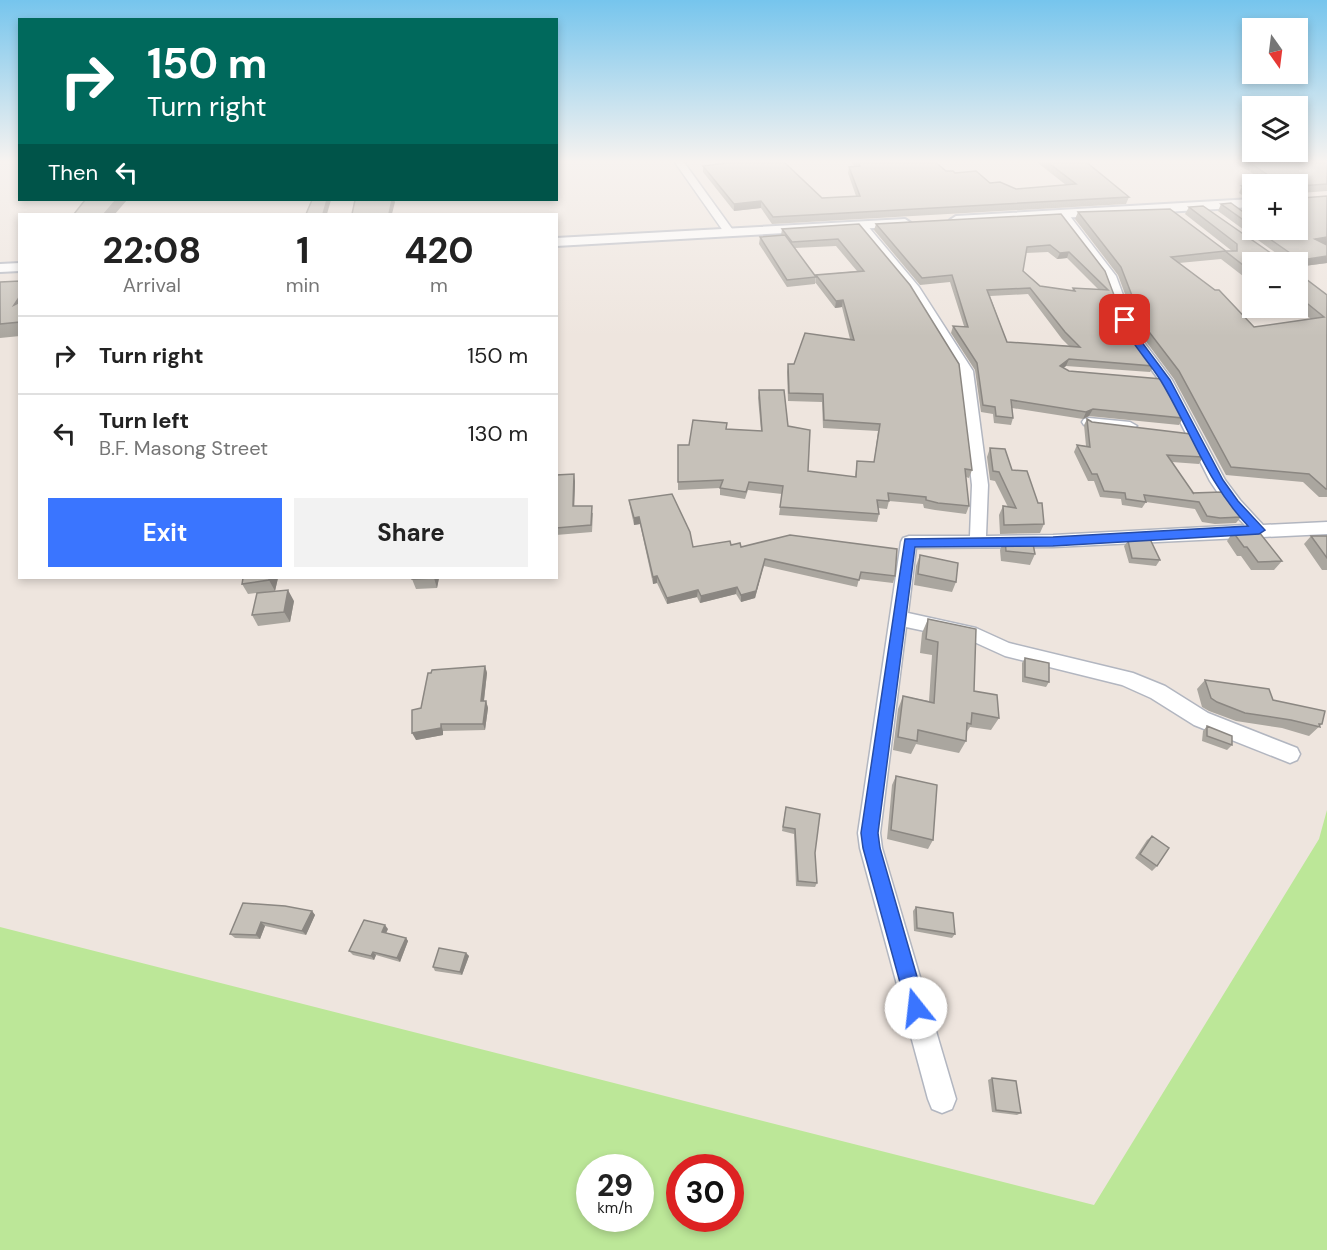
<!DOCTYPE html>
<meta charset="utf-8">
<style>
:root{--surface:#fff;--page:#f2f2f2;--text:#222;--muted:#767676;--line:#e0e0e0;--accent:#3a75ff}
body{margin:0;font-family:"DM Sans",sans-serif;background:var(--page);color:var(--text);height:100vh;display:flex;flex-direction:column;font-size:22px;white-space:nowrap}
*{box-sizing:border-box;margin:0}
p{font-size:20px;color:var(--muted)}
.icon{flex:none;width:33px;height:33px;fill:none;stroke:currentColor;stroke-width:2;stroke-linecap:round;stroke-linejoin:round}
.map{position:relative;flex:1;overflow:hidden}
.panel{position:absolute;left:18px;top:213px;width:540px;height:366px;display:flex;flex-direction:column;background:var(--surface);border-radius:0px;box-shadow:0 3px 9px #0003}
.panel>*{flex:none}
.banner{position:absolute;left:18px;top:18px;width:540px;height:183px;border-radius:0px;box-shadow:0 3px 9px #0003;background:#00695c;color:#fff;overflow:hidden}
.needle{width:39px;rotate:166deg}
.buttons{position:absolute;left:1242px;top:18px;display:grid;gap:12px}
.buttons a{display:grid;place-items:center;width:66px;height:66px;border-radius:0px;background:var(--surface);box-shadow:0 3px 9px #0003;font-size:30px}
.speed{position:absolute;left:576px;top:1154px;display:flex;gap:12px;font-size:30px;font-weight:700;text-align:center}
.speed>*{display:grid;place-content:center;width:78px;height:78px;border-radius:50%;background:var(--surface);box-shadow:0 3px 9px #0003;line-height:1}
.speed small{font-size:15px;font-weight:400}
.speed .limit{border:9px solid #d22;background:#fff;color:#111}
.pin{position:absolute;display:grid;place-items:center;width:51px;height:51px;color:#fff;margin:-26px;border-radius:12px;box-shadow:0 3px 9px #0006}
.me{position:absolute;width:66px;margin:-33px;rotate:344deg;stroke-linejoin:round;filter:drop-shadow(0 0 4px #0008)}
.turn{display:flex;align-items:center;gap:21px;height:126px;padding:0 30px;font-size:27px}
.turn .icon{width:78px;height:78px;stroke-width:2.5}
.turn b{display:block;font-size:42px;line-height:51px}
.then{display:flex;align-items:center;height:57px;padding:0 30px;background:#0003;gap:12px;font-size:22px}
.eta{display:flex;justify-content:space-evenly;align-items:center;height:102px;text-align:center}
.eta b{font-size:36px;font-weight:700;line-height:42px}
.cta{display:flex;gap:12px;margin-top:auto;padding:12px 30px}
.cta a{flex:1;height:69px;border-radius:0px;background:var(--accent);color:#fff;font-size:24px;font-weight:700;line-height:69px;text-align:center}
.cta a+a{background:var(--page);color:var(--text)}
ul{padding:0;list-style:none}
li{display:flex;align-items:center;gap:18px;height:78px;padding:0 30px;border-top:2px solid var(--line)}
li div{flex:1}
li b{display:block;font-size:22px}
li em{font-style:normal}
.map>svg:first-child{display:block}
.green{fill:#bce798;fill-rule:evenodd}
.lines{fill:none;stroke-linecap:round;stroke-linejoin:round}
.minor-casing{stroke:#b2b6c0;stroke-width:3}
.tertiary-casing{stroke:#b2b6c0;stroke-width:4}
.minor{fill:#fff;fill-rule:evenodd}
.tertiary{fill:#fff;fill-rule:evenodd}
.wall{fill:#aaa69f;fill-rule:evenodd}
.shaded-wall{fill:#8b8782}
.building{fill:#c6c1b9;stroke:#8b8782;stroke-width:1.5;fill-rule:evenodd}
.route{fill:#3a75ff;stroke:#264ca6;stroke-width:1.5}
</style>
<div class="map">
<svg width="1327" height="1250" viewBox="0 0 1327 1250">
<rect width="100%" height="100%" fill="#eee5de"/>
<!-- green -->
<path class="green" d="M1327 810V1250H0V927L1094 1205 1319 839ZM590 1167H640V1218H590ZM680 1167H730V1218H680Z"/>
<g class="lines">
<!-- minor casing -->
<g class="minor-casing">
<path id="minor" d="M674 161H683L735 233 734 235H726Z
M1058 211H1066L1116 276 1137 333 1172 380 1225 480 1240 500 1263 525 1327 522V534L1053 547 916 548 908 613 976 628 1009 643 1133 673 1165 686 1208 713 1297 748 1300 754 1297 760 1290 763 1194 725 1151 698 1122 685 1005 656 972 641 906 627 880 833 882 848 956 1099 952 1109 942 1113 932 1109 928 1099 860 848 858 833 901 542 903 538 909 536H970L972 485 959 371 910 291 858 228V224H866L919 287 973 371 988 485 986 536 1053 535 1245 525 1228 508 1210 481 1159 380 1125 333 1104 276 1058 215Z
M1089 418 1130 422 1137 426 1130 430 1084 425 1082 422 1084 419Z"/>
</g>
<!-- tertiary casing -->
<g class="tertiary-casing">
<path id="tertiary" d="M1252 199V207L956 224 950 220 956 216Z
M905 219 911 223 910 226 556 246V238Z
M20 263V271L0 272V264Z"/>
</g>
<!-- minor -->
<use href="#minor" class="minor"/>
<!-- tertiary -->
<use href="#tertiary" class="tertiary"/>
</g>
<!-- wall -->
<path class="wall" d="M851 161H934L946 171 1016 189 1066 185 1038 163V161H1085L1129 197 1126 204 772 224 761 208 734 211 703 172V166L822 198 856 196 848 173 849 167 854 166Z
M1233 161H1327V191L1300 193V196L1325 244 1327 246V263L1304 266 1302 270 1252 262V283L1221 259 1179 263 1254 327 1311 319 1297 308 1298 273 1327 295V497H1319L1303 482 1226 475 1174 379 1139 332 1118 275 1075 219 1078 212 1226 251H1232L1185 214 1189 207 1275 256H1280L1218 211 1221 204 1242 211 1252 213V230H1283L1289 234H1293L1286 230H1298V184H1253L1256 178 1258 177Z
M1252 185V197H1245L1239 193 1242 186Z
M1061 214 1105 271 1126 327 1154 366 1150 372 1066 366 1063 368 1069 371 1183 418 1179 425 1089 416 1083 419 1012 408 1013 418 1011 425 994 423 993 414 981 412 975 370 951 333 953 326H964L950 282 920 285 874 230 876 224ZM1048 252 1057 259 1067 258 1098 289 1073 288 1072 291 1040 286 1023 271 1026 253ZM1028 294 1062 339 1069 346 1007 342 990 296Z
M859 224 972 470 969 478 966 477 969 506 966 514 935 510 924 508 923 504 889 501 887 509 878 508 879 514 877 522 779 515 782 494 748 490 745 499 720 495V488L678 490V445H689L726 429 761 431 758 398 759 390 788 426 808 471 855 477 857 461 874 462 878 431 823 428 822 402 788 401 787 372 788 364H794L850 339 842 307 835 308 815 282 816 275 857 271 836 246 795 248 816 277 815 284 787 287 759 244 760 237 781 235 782 229Z
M20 281V336L0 338V282Z
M1087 419 1092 422 1203 457 1199 464 1172 462 1193 493 1241 517 1236 523 1215 524 1202 522 1195 509 1146 502 1142 508 1122 505 1121 499 1100 497 1094 481H1088L1074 452 1077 445 1086 446 1084 425Z
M990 448 1012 470 1044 524 1040 533 1000 534 999 515 1003 506 1008 507 995 481 990 480 987 457Z
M556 475 575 481 574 506 593 513 592 532 556 535Z
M629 500 693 547 731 545 895 576 893 583 859 579 857 587 764 566 755 598 741 602 736 594 700 603 697 597 667 604 657 583 653 584 640 524 634 525 630 507Z
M1233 532 1282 561 1274 570H1251L1241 556H1237L1227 541Z
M1311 536H1327V570H1322L1304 544Z
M1005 539 1035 554 1030 565 1001 561 1000 550Z
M1128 541 1160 560 1156 566 1129 563 1124 546Z
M920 555 956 582 952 592 914 585 916 566Z
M278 578 275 591 248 594 242 584Z
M439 578 437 588 416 589 412 579Z
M294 601 290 622 258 626 252 615Z
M928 619 974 691 999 718 991 730 970 727 966 733V741L959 753 916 744 911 754 893 750 898 709 903 696 929 701 932 655 920 653 922 633Z
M1025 658 1049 682 1046 687 1022 682V663Z
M485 666 487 673 484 701H486L488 708 485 730 443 731V735L416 740 421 708Z
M1205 680 1273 700 1322 724 1309 736 1282 728 1236 721 1209 711 1202 707 1197 689Z
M1207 726 1232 745 1227 750 1202 741 1203 731Z
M896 776 933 840 928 849 887 839 892 785Z
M785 811 815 853 817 883 815 887 796 886 794 834 782 831Z
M1152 836 1157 866 1152 871 1135 858 1147 840Z
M243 903 312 911 315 915 306 935 265 926 260 939 235 938 230 934Z
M916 907 955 934 952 938 914 931 913 911Z
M388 929 386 933 406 938 408 941 400 962 376 955 374 960 353 955 349 951Z
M466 953 469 956 462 975 435 971 433 967Z
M992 1078 1021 1113 1017 1115 992 1112 988 1080Z"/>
<!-- shaded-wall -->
<path class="shaded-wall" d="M116 200H127L115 214H104Z
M327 200H331L327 214H323Z
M392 200H394L395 202 392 214H389Z
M761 201V208L734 211V204Z
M1327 237V244L1311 246 1315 239Z
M1069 252 1067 258 1057 259 1060 253Z
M1327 256V263L1304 266 1302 270 1298 271V264L1302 260Z
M20 296V314L14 305Z
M843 300 842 307 835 308 836 301Z
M1069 359 1066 366 1057 373 1060 366Z
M1093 409 1089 416 1083 419 1086 412Z
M574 474 575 481 574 513 573 506Z
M639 517 640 524 634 525V518Z
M765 559 755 598 741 602V595Z
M657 576V583L653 584V577Z
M269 578H278L275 591 269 580Z
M434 578H439L437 588Z
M737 587 736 594 700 603 701 596Z
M288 590 294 601 290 622 284 612Z
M698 590 697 597 667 604V598Z
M485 666 487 673 483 708 481 701Z
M486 701 488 708 485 730 483 724Z
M441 724 443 731V735L416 740 412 733Z
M312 911 315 915 306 935 302 931Z
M261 922 265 926 260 939 256 935Z
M385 925 388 929 385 935 382 932Z
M406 938 408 941 400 962 397 958Z
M373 952 376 955 374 960 371 956Z
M466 953 469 956 462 975 460 972Z"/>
<!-- building -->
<path class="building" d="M742 161 784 162 822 198 860 196 849 167 860 166 857 161H934L946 171H953L955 173 976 171 990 183 1000 182 1016 189 1076 184 1046 161H1085L1129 197 773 217 761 201 734 204 703 166Z
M1247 161H1327V184L1300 186V196L1302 198 1327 196V237L1315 239 1327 245V256L1302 260 1307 263 1298 264V262H1252V272L1225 251 1171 257 1215 290H1219L1254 327 1324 317 1298 296V273L1327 295V489H1326L1309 474 1231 467 1179 371 1143 324 1121 267 1078 212 1170 209 1226 251H1237V244L1189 207 1203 206 1275 256 1289 257 1290 253 1257 230H1283L1289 234H1301V229L1298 227V184H1262H1267L1256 178 1271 177Z
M1252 185V190H1249L1242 186Z
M85 200H116L104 214H74Z
M312 200H327L323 214H306Z
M355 200H392L389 214H352Z
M1231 203 1242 211 1252 213V226L1221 204Z
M1061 214 1105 271 1126 327 1154 366 1069 359 1060 366 1069 371 1162 379 1183 418 1093 409 1086 412 1011 400 1013 418 996 416 995 407 983 405 977 363 953 326 968 327 952 275 922 278 876 224ZM1050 245 1060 253 1069 252 1108 290 1073 288 1075 291 1040 286 1023 271 1027 247ZM1030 288 1065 332 1080 347 1007 342 987 290Z
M859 224 910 285 959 364 972 470 965 469 969 506 938 503 926 500V497L888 493 889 501 877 500 879 514 780 507 783 486 749 482 746 492 720 488 723 480 678 482V445H689L693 420 727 423 726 429 762 431 759 390H784L788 426 810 430 808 471 856 477 857 461 874 462 880 424 824 420 823 394 789 393 788 364H794L805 333 854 340 843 300 836 301 816 275 864 271 838 239 792 242 782 229Z
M785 235 816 277 787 280 760 237Z
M20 281V296L14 305 20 302V322L0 324V282Z
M1087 419 1092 422 1191 434 1203 457 1167 455 1194 494 1193 493 1222 492 1241 517 1220 518 1207 516 1199 502 1144 495 1146 502 1126 499 1125 493 1104 491 1097 474H1092L1077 445 1090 447Z
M990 448 1005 449 1012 470 1027 471 1038 503H1042L1044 524 1004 525 1003 506 1016 508 999 472 993 471Z
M574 474 573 506H592L591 525 556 528V475Z
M672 494 690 532 693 547 730 541 731 545 740 543 741 547 790 535 897 549 895 576 861 572 859 580 765 559 756 591 741 595 737 587 701 596 698 590 667 598 657 576 653 577 639 517 634 518 629 500Z
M1233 532H1259L1282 561 1258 562 1247 547H1244Z
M1311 536H1327V558Z
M1005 539H1032L1035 554 1006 551Z
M1150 539 1160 560 1132 558 1128 541Z
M920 555 958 563 956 582 918 574Z
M243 578H269V580L242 584Z
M412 578H434L412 579Z
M288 590 284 612 252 615 257 593Z
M928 619 976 629 974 691 997 695 999 718 972 713 971 724 967 723 966 741 918 730 917 741 898 737 903 696 934 703 938 642 926 639Z
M1025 658 1049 663V682L1025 677Z
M485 666 481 701H486L483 724H441V728L412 733V710L421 708 428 673H431L432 670Z
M1205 680 1269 689 1273 700 1325 711 1322 724H1319L1320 727 1291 720 1245 713 1217 702 1211 698Z
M1207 726 1232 736V745L1207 736Z
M896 776 937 785 933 840 891 830Z
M786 807 820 814 815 853 817 883 798 881 795 829 783 827Z
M1152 836 1169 848 1157 866 1140 854Z
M243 903 285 906 312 911 302 931 261 922 256 935 230 934Z
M916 907 953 913 955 934 917 928Z
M364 920 385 925 382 932 406 938 397 958 373 952 371 956 349 951Z
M439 948 466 953 460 972 433 967Z
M992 1078 1016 1081 1021 1113 996 1110Z"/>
<!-- sky -->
<linearGradient id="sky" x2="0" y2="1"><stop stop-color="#76c5ed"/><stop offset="0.48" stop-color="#f7f3f0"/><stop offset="1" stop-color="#f7f3f0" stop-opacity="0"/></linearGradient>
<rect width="1327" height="336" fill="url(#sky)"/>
<!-- route -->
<path class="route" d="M1125 317 1129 318 1135 333 1170 380 1223 480 1238 501 1265 530 1259 534 1053 546 915 547 878 833 880 848 926 1008 923 1014 916 1017 910 1014 907 1008 863 848 861 833 905 539 1053 537 1248 526C1207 483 1191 431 1161 381 1148 360 1130 343 1121 320Z"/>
</svg>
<div class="buttons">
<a><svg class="needle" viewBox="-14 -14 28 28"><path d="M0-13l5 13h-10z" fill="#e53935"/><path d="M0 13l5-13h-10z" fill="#767676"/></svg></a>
<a><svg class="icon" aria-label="layers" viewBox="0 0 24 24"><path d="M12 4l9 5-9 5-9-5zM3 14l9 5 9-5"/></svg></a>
<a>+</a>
<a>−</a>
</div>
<div class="speed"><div>29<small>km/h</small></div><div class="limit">30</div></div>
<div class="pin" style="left:1125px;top:320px;background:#d93025"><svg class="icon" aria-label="arrive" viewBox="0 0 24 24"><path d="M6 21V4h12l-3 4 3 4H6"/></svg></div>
<svg class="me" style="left:916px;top:1008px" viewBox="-20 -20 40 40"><circle r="19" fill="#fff"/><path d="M0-13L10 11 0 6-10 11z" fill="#3a75ff"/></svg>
<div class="banner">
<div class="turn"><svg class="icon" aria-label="right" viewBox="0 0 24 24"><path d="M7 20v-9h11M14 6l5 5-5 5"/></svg><div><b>150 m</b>Turn right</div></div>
<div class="then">Then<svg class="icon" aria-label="left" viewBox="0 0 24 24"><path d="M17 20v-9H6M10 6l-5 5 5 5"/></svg></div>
</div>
<section class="panel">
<div class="eta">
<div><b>22:08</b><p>Arrival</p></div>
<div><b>1</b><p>min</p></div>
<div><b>420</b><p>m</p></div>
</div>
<ul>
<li><svg class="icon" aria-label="right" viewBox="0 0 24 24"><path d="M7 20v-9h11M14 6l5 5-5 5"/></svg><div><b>Turn right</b></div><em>150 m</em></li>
<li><svg class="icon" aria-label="left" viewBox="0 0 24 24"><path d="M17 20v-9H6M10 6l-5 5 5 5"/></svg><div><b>Turn left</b><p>B.F. Masong Street</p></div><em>130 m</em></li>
</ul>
<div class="cta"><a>Exit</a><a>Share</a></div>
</section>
</div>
